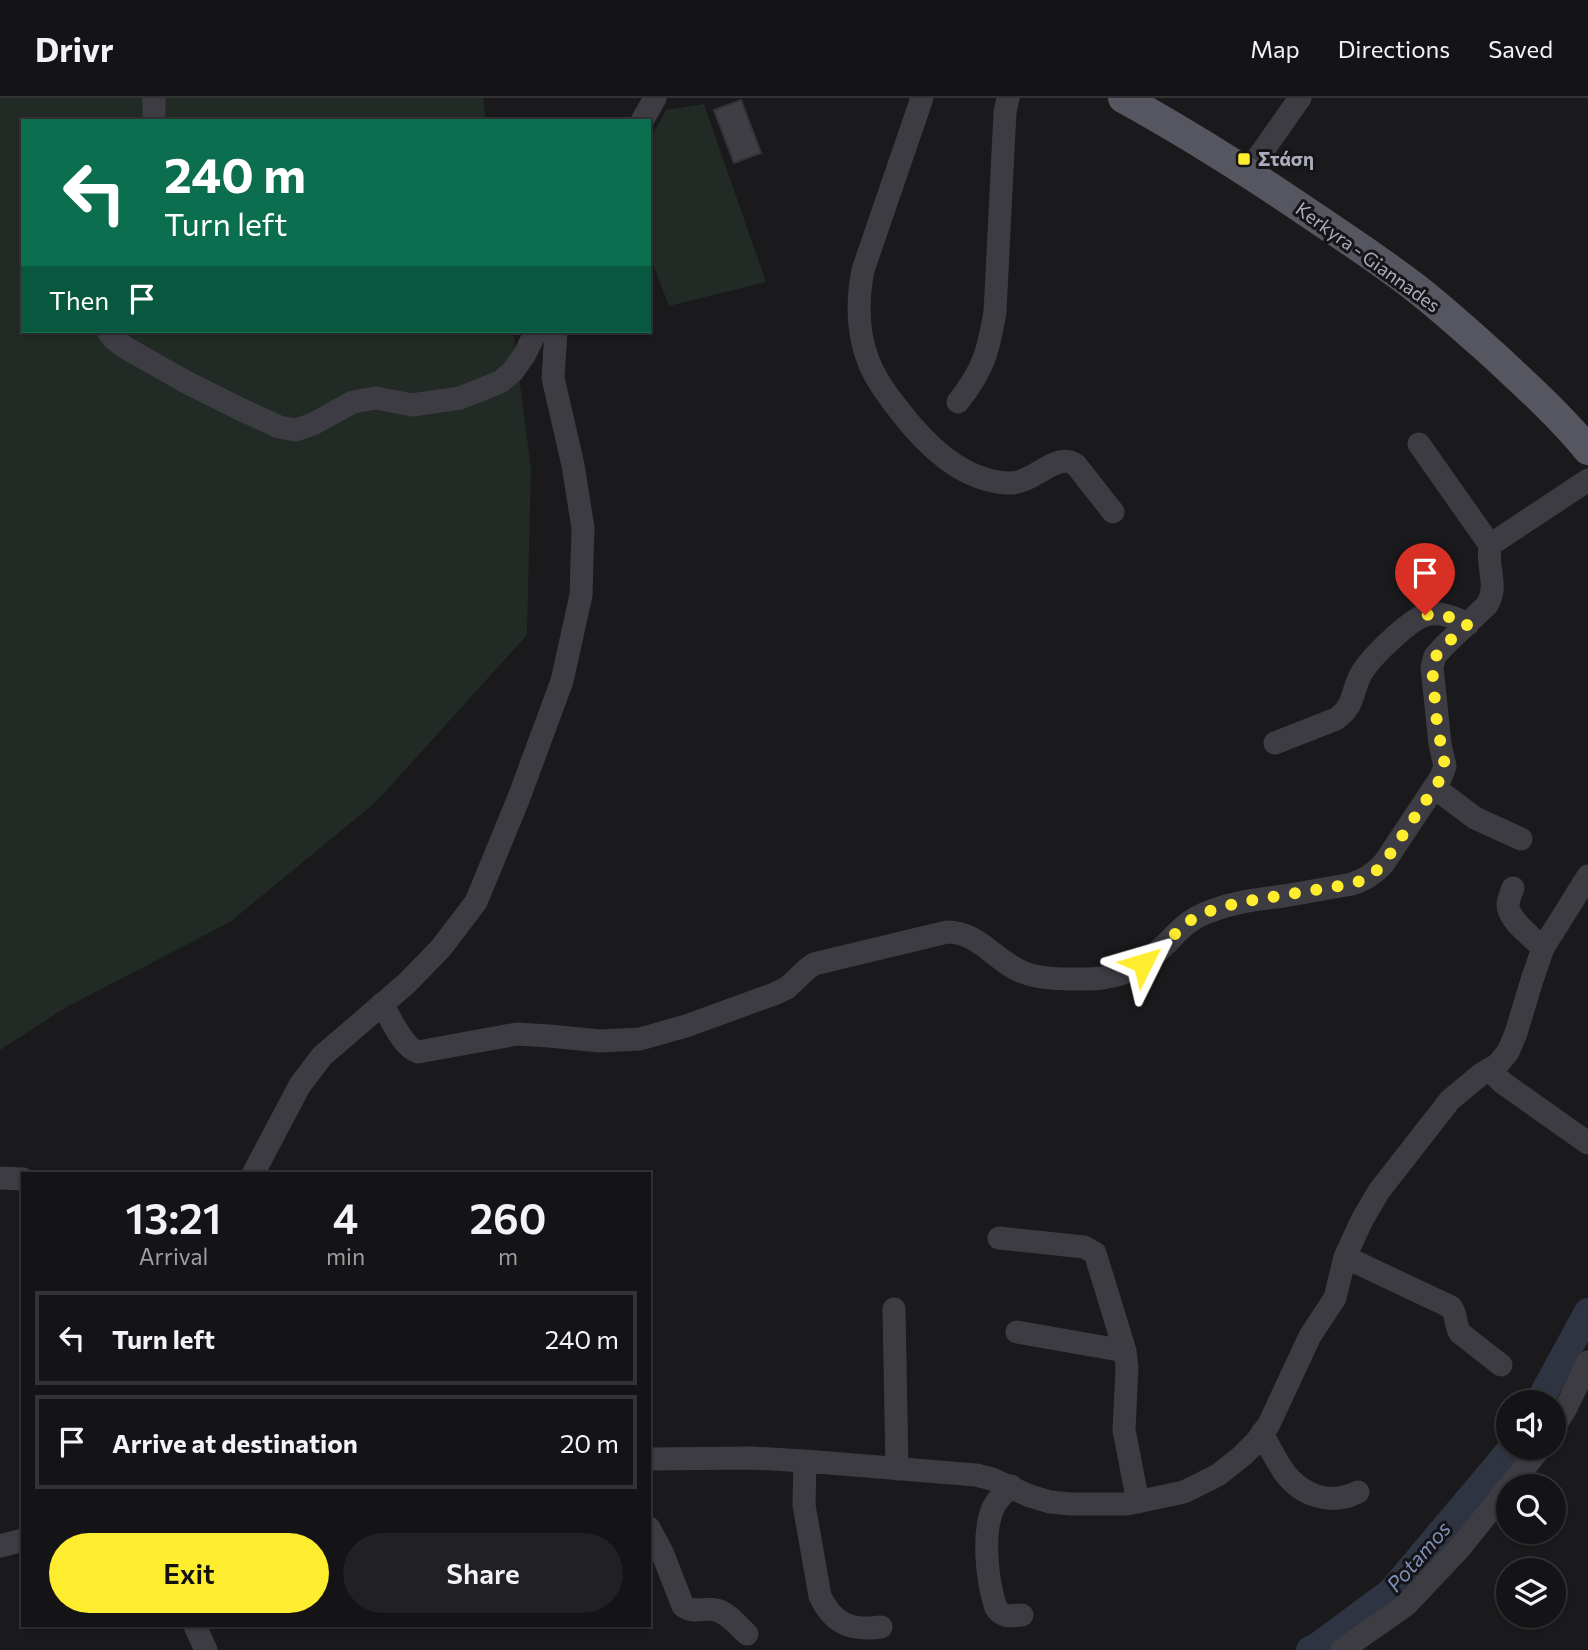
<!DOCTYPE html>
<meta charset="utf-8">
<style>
:root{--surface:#141315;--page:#212022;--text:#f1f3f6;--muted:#9d9ea0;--line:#333234;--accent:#feed2f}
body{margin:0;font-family:Commissioner,sans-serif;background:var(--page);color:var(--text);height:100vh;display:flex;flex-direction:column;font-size:26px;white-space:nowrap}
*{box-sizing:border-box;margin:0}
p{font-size:23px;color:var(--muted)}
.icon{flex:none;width:38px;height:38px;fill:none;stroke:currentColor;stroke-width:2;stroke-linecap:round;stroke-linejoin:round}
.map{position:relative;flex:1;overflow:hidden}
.drawer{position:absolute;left:21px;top:1074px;width:630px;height:455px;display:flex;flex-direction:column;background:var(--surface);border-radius:0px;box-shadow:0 2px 5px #0004,0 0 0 2px var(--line)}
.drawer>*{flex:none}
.guide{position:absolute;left:21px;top:21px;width:630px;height:214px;border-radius:0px;box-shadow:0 2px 5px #0004,0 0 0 2px var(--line);background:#0b6e4f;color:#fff;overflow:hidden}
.buttons{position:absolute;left:1496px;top:1292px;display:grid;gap:14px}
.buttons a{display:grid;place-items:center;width:70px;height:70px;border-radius:50%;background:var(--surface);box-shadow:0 2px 5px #0004,0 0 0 2px var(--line);font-size:35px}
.pin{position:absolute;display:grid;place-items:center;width:60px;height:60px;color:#fff;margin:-72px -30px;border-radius:50% 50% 50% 0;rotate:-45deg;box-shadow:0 0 7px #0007}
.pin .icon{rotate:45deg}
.me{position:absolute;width:77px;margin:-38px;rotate:50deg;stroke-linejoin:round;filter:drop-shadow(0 0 5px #0008)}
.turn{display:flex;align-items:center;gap:24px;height:147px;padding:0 28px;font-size:32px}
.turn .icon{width:91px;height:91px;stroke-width:2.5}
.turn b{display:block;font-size:49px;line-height:60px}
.then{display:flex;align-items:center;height:66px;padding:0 28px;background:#0003;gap:14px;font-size:26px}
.eta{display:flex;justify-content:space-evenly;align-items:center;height:119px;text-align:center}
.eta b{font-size:42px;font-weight:600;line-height:49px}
.cta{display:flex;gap:14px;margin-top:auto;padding:14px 28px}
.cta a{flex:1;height:80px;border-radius:42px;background:var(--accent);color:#111;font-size:28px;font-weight:600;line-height:80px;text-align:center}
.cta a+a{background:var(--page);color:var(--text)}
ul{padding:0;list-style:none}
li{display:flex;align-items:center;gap:21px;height:94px;margin:0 14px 10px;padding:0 14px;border:4px solid var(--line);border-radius:0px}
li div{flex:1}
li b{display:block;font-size:26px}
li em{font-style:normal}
header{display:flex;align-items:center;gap:42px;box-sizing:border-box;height:98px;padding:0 35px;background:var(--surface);border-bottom:2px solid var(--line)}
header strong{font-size:33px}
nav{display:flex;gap:38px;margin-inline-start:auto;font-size:24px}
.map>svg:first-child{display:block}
.green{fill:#212a24}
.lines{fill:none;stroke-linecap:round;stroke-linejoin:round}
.river{stroke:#2e3441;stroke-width:28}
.building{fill:#3f3e44;stroke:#343338;stroke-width:2}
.minor{stroke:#3d3c43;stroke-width:23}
.major{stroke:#565660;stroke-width:30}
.route{stroke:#feed2f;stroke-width:12;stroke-dasharray:0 21.6}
.poi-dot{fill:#feed2f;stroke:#151417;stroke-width:2.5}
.labels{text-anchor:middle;stroke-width:6;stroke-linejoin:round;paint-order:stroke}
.poi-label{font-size:19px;font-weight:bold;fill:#abacbc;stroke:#151417;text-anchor:start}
.street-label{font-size:19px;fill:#abacbc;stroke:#151417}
.water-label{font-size:21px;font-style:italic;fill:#8090b9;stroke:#151417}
</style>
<header>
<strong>Drivr</strong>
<nav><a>Map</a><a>Directions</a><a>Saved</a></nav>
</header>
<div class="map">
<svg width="1588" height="1552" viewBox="0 0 1588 1552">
<rect width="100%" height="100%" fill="#1a191c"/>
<!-- green -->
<path class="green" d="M0 0H483L486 23H23V233H513L531 370 527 537 376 704 230 824 65 910 0 952Z
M704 6 766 184 669 208 649 156V43L666 12Z"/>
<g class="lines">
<!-- river -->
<path class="river" d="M1539 1304 1588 1214
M1310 1552 1318 1548 1391 1494 1513 1349"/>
</g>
<!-- building -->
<path class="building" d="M741 2 761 55 734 65 714 12Z"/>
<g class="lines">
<!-- minor -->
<path class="minor" d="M922 0 863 172C857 203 857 233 868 262 875 281 887 297 899 312 926 347 961 382 1007 385 1034 387 1056 352 1076 367L1113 414
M154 23V0
M642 23 655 0
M1248 74 1300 0
M108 233 114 241 126 250 186 284 238 310 279 329 296 332 313 326 353 304 376 300 412 307 460 300 500 284 513 273 525 256 536 233
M958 304C984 271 988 254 995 214L1005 14 1008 0
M1419 346 1490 447
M1275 645 1336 621C1354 608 1351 598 1359 580 1366 563 1409 522 1426 517 1441 513 1455 520 1468 526
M1435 690 1475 720 1521 741
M1513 790C1511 796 1508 801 1508 807 1508 822 1533 840 1543 850
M382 906C391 920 402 949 418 954L517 936 549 938 600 943 640 941 686 928 774 896 787 890 807 871 814 866 947 834C980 834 996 865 1025 875 1044 882 1068 881 1089 881 1124 880 1144 868 1168 844 1182 829 1191 820 1211 813 1234 804 1259 801 1284 798 1306 794 1329 790 1352 786 1366 781 1374 776 1384 765L1441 679 1445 668 1440 646 1432 569 1435 558 1445 547 1487 507C1499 488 1486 469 1490 447L1588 382
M1490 972 1503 985 1588 1045
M253 1076 300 987 322 958 407 885 441 850 476 804 518 702 562 583 581 497 583 430 573 367 553 280 556 233
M0 1080 23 1081
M999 1140 1084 1149 1095 1155 1125 1253 1127 1269 1124 1332 1138 1404
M1345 1159 1451 1209C1457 1217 1455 1227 1460 1235L1501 1267
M894 1211 897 1371
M1017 1234 1125 1253
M1554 1329 1566 1310 1588 1264
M1262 1335C1269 1348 1276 1362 1284 1374 1302 1398 1331 1408 1358 1394
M649 1361 752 1360 805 1363 976 1377 992 1381 1030 1398 1050 1404 1071 1406H1127L1184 1394 1218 1377 1242 1358 1256 1344 1269 1326 1310 1238 1335 1200 1345 1159 1362 1122 1379 1093 1450 1002 1480 977 1497 967 1508 954 1516 935 1532 882 1543 850 1588 778
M805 1363 804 1407 820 1498C833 1526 851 1533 881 1529
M1011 1388C1004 1395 997 1401 993 1410 982 1436 987 1483 996 1510 1003 1520 1011 1518 1022 1517
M1510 1388 1541 1349
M649 1430 662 1454 683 1508C694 1516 704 1509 716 1512 729 1515 738 1528 747 1536
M0 1448 23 1442
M195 1528 206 1552
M1342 1552 1406 1507 1459 1451 1508 1390"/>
<!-- major -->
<path class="major" d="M1123 0C1185 34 1245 72 1304 112 1341 137 1378 161 1413 188 1443 211 1470 236 1498 261 1529 290 1561 319 1588 352"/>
</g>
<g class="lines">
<!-- route -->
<path class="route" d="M1143 865 1167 845 1185 825 1210 813 1241 804 1352 786C1366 781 1374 776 1384 765L1441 680 1445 668 1437 626 1432 569 1436 558 1445 547 1468 526C1453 520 1441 515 1425 517"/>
</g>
<!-- markers -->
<rect class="poi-dot" x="1237" y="54" width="14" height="14" rx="3.5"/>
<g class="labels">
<!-- poi labels -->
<g class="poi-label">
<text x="1258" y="68">Στάση</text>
</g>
<!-- street labels -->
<g class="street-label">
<text transform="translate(1368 159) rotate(36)" y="7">Kerkyra - Giannades</text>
</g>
<!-- water labels -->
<g class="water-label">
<text transform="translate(1419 1459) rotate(-49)" y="7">Potamos</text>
</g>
</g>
</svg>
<div class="buttons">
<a><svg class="icon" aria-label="sound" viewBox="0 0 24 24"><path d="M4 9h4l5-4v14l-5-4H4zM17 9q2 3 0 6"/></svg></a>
<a><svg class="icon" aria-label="search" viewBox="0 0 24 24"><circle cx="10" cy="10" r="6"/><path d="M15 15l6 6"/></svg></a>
<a><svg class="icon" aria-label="layers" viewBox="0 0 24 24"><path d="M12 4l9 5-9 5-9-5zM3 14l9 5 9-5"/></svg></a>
</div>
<div class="pin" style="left:1425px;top:517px;background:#d93025"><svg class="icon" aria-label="arrive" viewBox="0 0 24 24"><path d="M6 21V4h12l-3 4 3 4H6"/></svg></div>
<svg class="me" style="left:1143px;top:865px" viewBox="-20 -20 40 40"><path d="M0-17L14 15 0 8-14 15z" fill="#feed2f" stroke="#fff" stroke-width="4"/></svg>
<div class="guide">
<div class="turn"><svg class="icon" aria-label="left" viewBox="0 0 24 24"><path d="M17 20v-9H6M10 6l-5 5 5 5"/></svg><div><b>240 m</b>Turn left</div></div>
<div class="then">Then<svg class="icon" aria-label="arrive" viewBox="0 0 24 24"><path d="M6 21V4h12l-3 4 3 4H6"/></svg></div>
</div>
<section class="drawer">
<div class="eta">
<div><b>13:21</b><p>Arrival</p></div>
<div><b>4</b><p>min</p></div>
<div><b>260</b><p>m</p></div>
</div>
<ul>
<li><svg class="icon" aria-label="left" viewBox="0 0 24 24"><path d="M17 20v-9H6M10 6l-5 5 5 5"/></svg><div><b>Turn left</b></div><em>240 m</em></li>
<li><svg class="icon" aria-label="arrive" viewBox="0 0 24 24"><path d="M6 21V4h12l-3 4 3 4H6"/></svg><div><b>Arrive at destination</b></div><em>20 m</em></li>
</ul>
<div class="cta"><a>Exit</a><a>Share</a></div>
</section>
</div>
